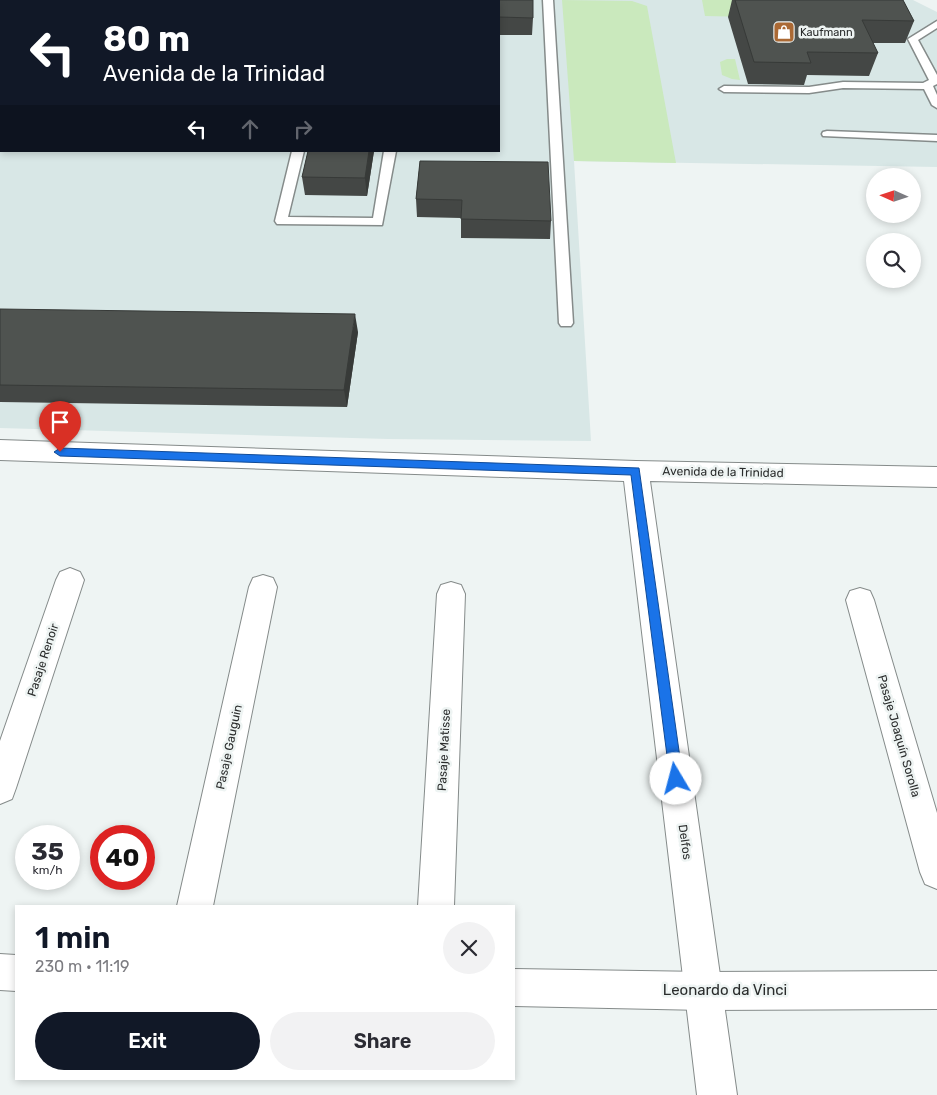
<!DOCTYPE html>
<meta charset="utf-8">
<style>
:root{--surface:#fff;--page:#f2f2f3;--text:#2b2b33;--muted:#7c7c81;--accent:#111827}
body{margin:0;font-family:Rubik,sans-serif;background:var(--page);color:var(--text);height:100vh;display:flex;flex-direction:column;font-size:19px;white-space:nowrap}
*{box-sizing:border-box;margin:0}
p{font-size:16px;color:var(--muted)}
.icon{flex:none;width:28px;height:28px;fill:none;stroke:currentColor;stroke-width:2;stroke-linecap:round;stroke-linejoin:round}
.map{position:relative;flex:1;overflow:hidden}
.side{position:absolute;left:15px;top:905px;width:500px;height:175px;display:flex;flex-direction:column;background:var(--surface);border-radius:0px;box-shadow:0 2px 8px #0003}
.side>*{flex:none}
.top-card{position:absolute;left:0px;top:0px;width:500px;height:152px;box-shadow:0 2px 8px #0003;background:#111827;color:#fff;overflow:hidden}
.needle{width:32px;rotate:273deg}
.controls{position:absolute;left:866px;top:168px;display:grid;gap:10px}
.controls a{display:grid;place-items:center;width:55px;height:55px;border-radius:50%;background:var(--surface);box-shadow:0 2px 8px #0003;font-size:25px}
.speed{position:absolute;left:15px;top:825px;display:flex;gap:10px;font-size:25px;font-weight:700;text-align:center}
.speed>*{display:grid;place-content:center;width:65px;height:65px;border-radius:50%;background:var(--surface);box-shadow:0 2px 8px #0003;line-height:1}
.speed small{font-size:12px;font-weight:400}
.speed .limit{border:8px solid #d22;background:#fff;color:#111}
.pin{position:absolute;display:grid;place-items:center;width:42px;height:42px;color:#fff;margin:-51px -21px;border-radius:50% 50% 50% 0;rotate:-45deg;box-shadow:0 0 5px #0007}
.pin .icon{rotate:45deg}
.me{position:absolute;width:55px;margin:-28px;rotate:352deg;stroke-linejoin:round;filter:drop-shadow(0 0 4px #0008)}
.turn{display:flex;align-items:center;gap:18px;height:105px;padding:0 20px;font-size:22px}
.turn .icon{width:65px;height:65px;stroke-width:2.5}
.turn b{display:block;font-size:35px;line-height:42px}
.lanes{display:flex;align-items:center;height:48px;padding:0 20px;background:#0003;justify-content:center;gap:25px;direction:ltr}
.lanes .off{opacity:.35}
.round{display:grid;place-items:center;flex:none;width:52px;height:52px;border-radius:26px;background:var(--page)}
.headline{display:flex;align-items:center;justify-content:space-between;height:85px;padding:0 20px}
h1{font-size:30px;font-weight:600;line-height:38px;color:var(--accent)}
.button{display:flex;gap:10px;margin-top:auto;padding:10px 20px}
.button a{flex:1;height:58px;border-radius:30px;background:var(--accent);color:#fff;font-size:20px;font-weight:600;line-height:58px;text-align:center}
.button a+a{background:var(--page);color:var(--text)}
.map>svg:first-child{display:block}
.built{fill:#d8e7e6;fill-rule:evenodd}
.green{fill:#cae9bd}
.lines{fill:none;stroke-linecap:round;stroke-linejoin:round}
.lane-casing{stroke:#858b8a;stroke-width:3}
.street-casing{stroke:#858b8a;stroke-width:2}
.secondary-casing{stroke:#858b8a;stroke-width:2}
.lane{fill:#fff;fill-rule:evenodd}
.street{fill:#fff;fill-rule:evenodd}
.secondary{fill:#fff;fill-rule:evenodd}
.wall{fill:#444745}
.shaded-wall{fill:#373a38}
.building{fill:#4f5350;stroke:#373a38}
.route{fill:#1a73e8;stroke:#114b97}
.labels{text-anchor:middle;stroke-width:5;stroke-linejoin:round;paint-order:stroke}
.far-poi-label{font-size:11px;fill:#2a2c2c;stroke:#eef4f3;text-anchor:start}
.street-label{font-size:12px;fill:#2a2c2c;stroke:#eef4f3}
.near-street-label{font-size:15px;fill:#2a2c2c;stroke:#eef4f3}
</style>
<div class="map">
<svg width="937" height="1095" viewBox="0 0 937 1095">
<rect width="100%" height="100%" fill="#eef4f3"/>
<!-- built -->
<path class="built" d="M0 0H913L937 12V167L574 161 591 441 388 439 0 428ZM1 1H499V151H1Z"/>
<!-- green -->
<path class="green" d="M562 0 632 1 647 6 676 163 574 161Z
M702 0H746L751 17 705 16Z
M727 59H735L740 80 732 79 722 75 720 62Z"/>
<g class="lines">
<!-- lane casing -->
<g class="lane-casing">
<path id="lane" d="M329 0H339V1H330Z
M543 0H553L573 323 571 326H561L559 323Z
M937 21V28L918 40 937 75V84L933 86 937 95V108L932 105 924 89 843 88 809 93 724 92 719 89 724 86 809 87 843 82 923 83 929 80 908 39Z
M827 131 937 135V141L823 136 822 134 823 132Z
M292 151H304L288 217 373 218 384 151H396L382 225 277 224 275 221Z"/>
</g>
<!-- street casing -->
<g class="street-casing">
<path id="street" d="M70 568 80 572 84 580 16 788 12 799 0 804V741L56 580 60 572Z
M263 575 273 578 277 587 213 906H177L249 587 253 578Z
M451 582 461 585 465 594 454 906H418L437 594 441 585Z
M860 588 870 591 874 600 937 813V889L925 884 920 872 846 600 850 591Z
M0 954 16 955V991L0 990Z
M514 969 704 972 937 971V1009L704 1010 514 1006Z"/>
</g>
<!-- secondary casing -->
<g class="secondary-casing">
<path id="secondary" d="M0 440 636 461 937 467V487L650 481 737 1095H697L624 481 0 460Z"/>
</g>
<!-- lane -->
<use href="#lane" class="lane"/>
<!-- street -->
<use href="#street" class="street"/>
<!-- secondary -->
<use href="#secondary" class="secondary"/>
</g>
<!-- wall -->
<path class="wall" d="M0 0H31L30 1H1V35H0Z
M732 0H903L914 21 905 43H873L878 53 869 76 807 75 804 85 748 84 728 17Z
M499 1 533 18 532 35H499Z
M308 151H374L367 196 305 195 302 177Z
M420 161 551 221 550 239 461 238V218L417 217 416 199Z
M0 309 358 332 347 407 0 402Z"/>
<!-- shaded-wall -->
<path class="shaded-wall" d="M12 0H31L30 1H11Z
M0 49 1 52V56L0 58Z
M1 72V103L0 105V74Z
M369 151H374L367 196 365 178Z
M355 314 358 332 347 407 344 390Z"/>
<!-- building -->
<path class="building" d="M0 0H12L11 1H1V14L0 16Z
M342 0H393V1H342Z
M450 0H533V18L499 17V1H450Z
M735 0H903L914 21 862 20 878 53 807 52 811 63 754 62Z
M308 151H369L365 178 302 177Z
M420 161 548 162 551 221 461 219 462 200 416 199Z
M0 309 355 314 344 390 0 385Z"/>
<!-- route -->
<path class="route" d="M60 448 639 468 683 779 681 784 676 786 672 784 670 779 631 475 60 456 54 452Z"/>
<!-- icons -->
<defs>
<g id="shop-square" transform="scale(1.125)"><rect x="-9" y="-9" width="18" height="18" rx="4" fill="#ab6934" stroke="#eef4f3"/><path d="M-5-2.5h2.3a2.7 3.5 0 0 1 5.4 0H5L5.5 6h-11ZM-1.5-2.5h3a1.5 2.3 0 0 0-3 0Z" fill="#fff"/></g>
</defs>
<g fill-rule="evenodd">
<use href="#shop-square" x="784" y="32"/>
</g>
<g class="labels">
<!-- far-poi labels -->
<g class="far-poi-label">
<text x="800" y="36">Kaufmann</text>
</g>
<!-- street labels -->
<g class="street-label">
<text transform="translate(723 472) rotate(1)" y="4">Avenida de la Trinidad</text>
<text transform="translate(43 660) rotate(-72)" y="4">Pasaje Renoir</text>
<text transform="translate(899 736) rotate(74)" y="4">Pasaje Joaquín Sorolla</text>
<text transform="translate(229 747) rotate(-78)" y="4">Pasaje Gauguin</text>
<text transform="translate(444 750) rotate(-87)" y="4">Pasaje Matisse</text>
<text transform="translate(685 842) rotate(82)" y="4">Delfos</text>
</g>
<!-- near-street labels -->
<g class="near-street-label">
<text x="725" y="995">Leonardo da Vinci</text>
</g>
</g>
</svg>
<div class="controls">
<a><svg class="needle" viewBox="-14 -14 28 28"><path d="M0-13l5 13h-10z" fill="#e53935"/><path d="M0 13l5-13h-10z" fill="#7c7c81"/></svg></a>
<a><svg class="icon" aria-label="search" viewBox="0 0 24 24"><circle cx="10" cy="10" r="6"/><path d="M15 15l6 6"/></svg></a>
</div>
<div class="speed"><div>35<small>km/h</small></div><div class="limit">40</div></div>
<div class="pin" style="left:60px;top:452px;background:#d93025"><svg class="icon" aria-label="arrive" viewBox="0 0 24 24"><path d="M6 21V4h12l-3 4 3 4H6"/></svg></div>
<svg class="me" style="left:676px;top:779px" viewBox="-20 -20 40 40"><circle r="19" fill="#fff"/><path d="M0-13L10 11 0 6-10 11z" fill="#1a73e8"/></svg>
<div class="top-card">
<div class="turn"><svg class="icon" aria-label="left" viewBox="0 0 24 24"><path d="M17 20v-9H6M10 6l-5 5 5 5"/></svg><div><b>80 m</b>Avenida de la Trinidad</div></div>
<div class="lanes"><svg class="icon" aria-label="left" viewBox="0 0 24 24"><path d="M17 20v-9H6M10 6l-5 5 5 5"/></svg><svg class="icon off" aria-label="ahead" viewBox="0 0 24 24"><path d="M12 20V5M6 11l6-6 6 6"/></svg><svg class="icon off" aria-label="right" viewBox="0 0 24 24"><path d="M7 20v-9h11M14 6l5 5-5 5"/></svg></div>
</div>
<section class="side">
<div class="headline"><div><h1>1 min</h1><p>230 m · 11:19</p></div><a class="round"><svg class="icon" aria-label="close" viewBox="0 0 24 24"><path d="M6 6l12 12M18 6L6 18"/></svg></a></div>
<div class="button"><a>Exit</a><a>Share</a></div>
</section>
</div>
